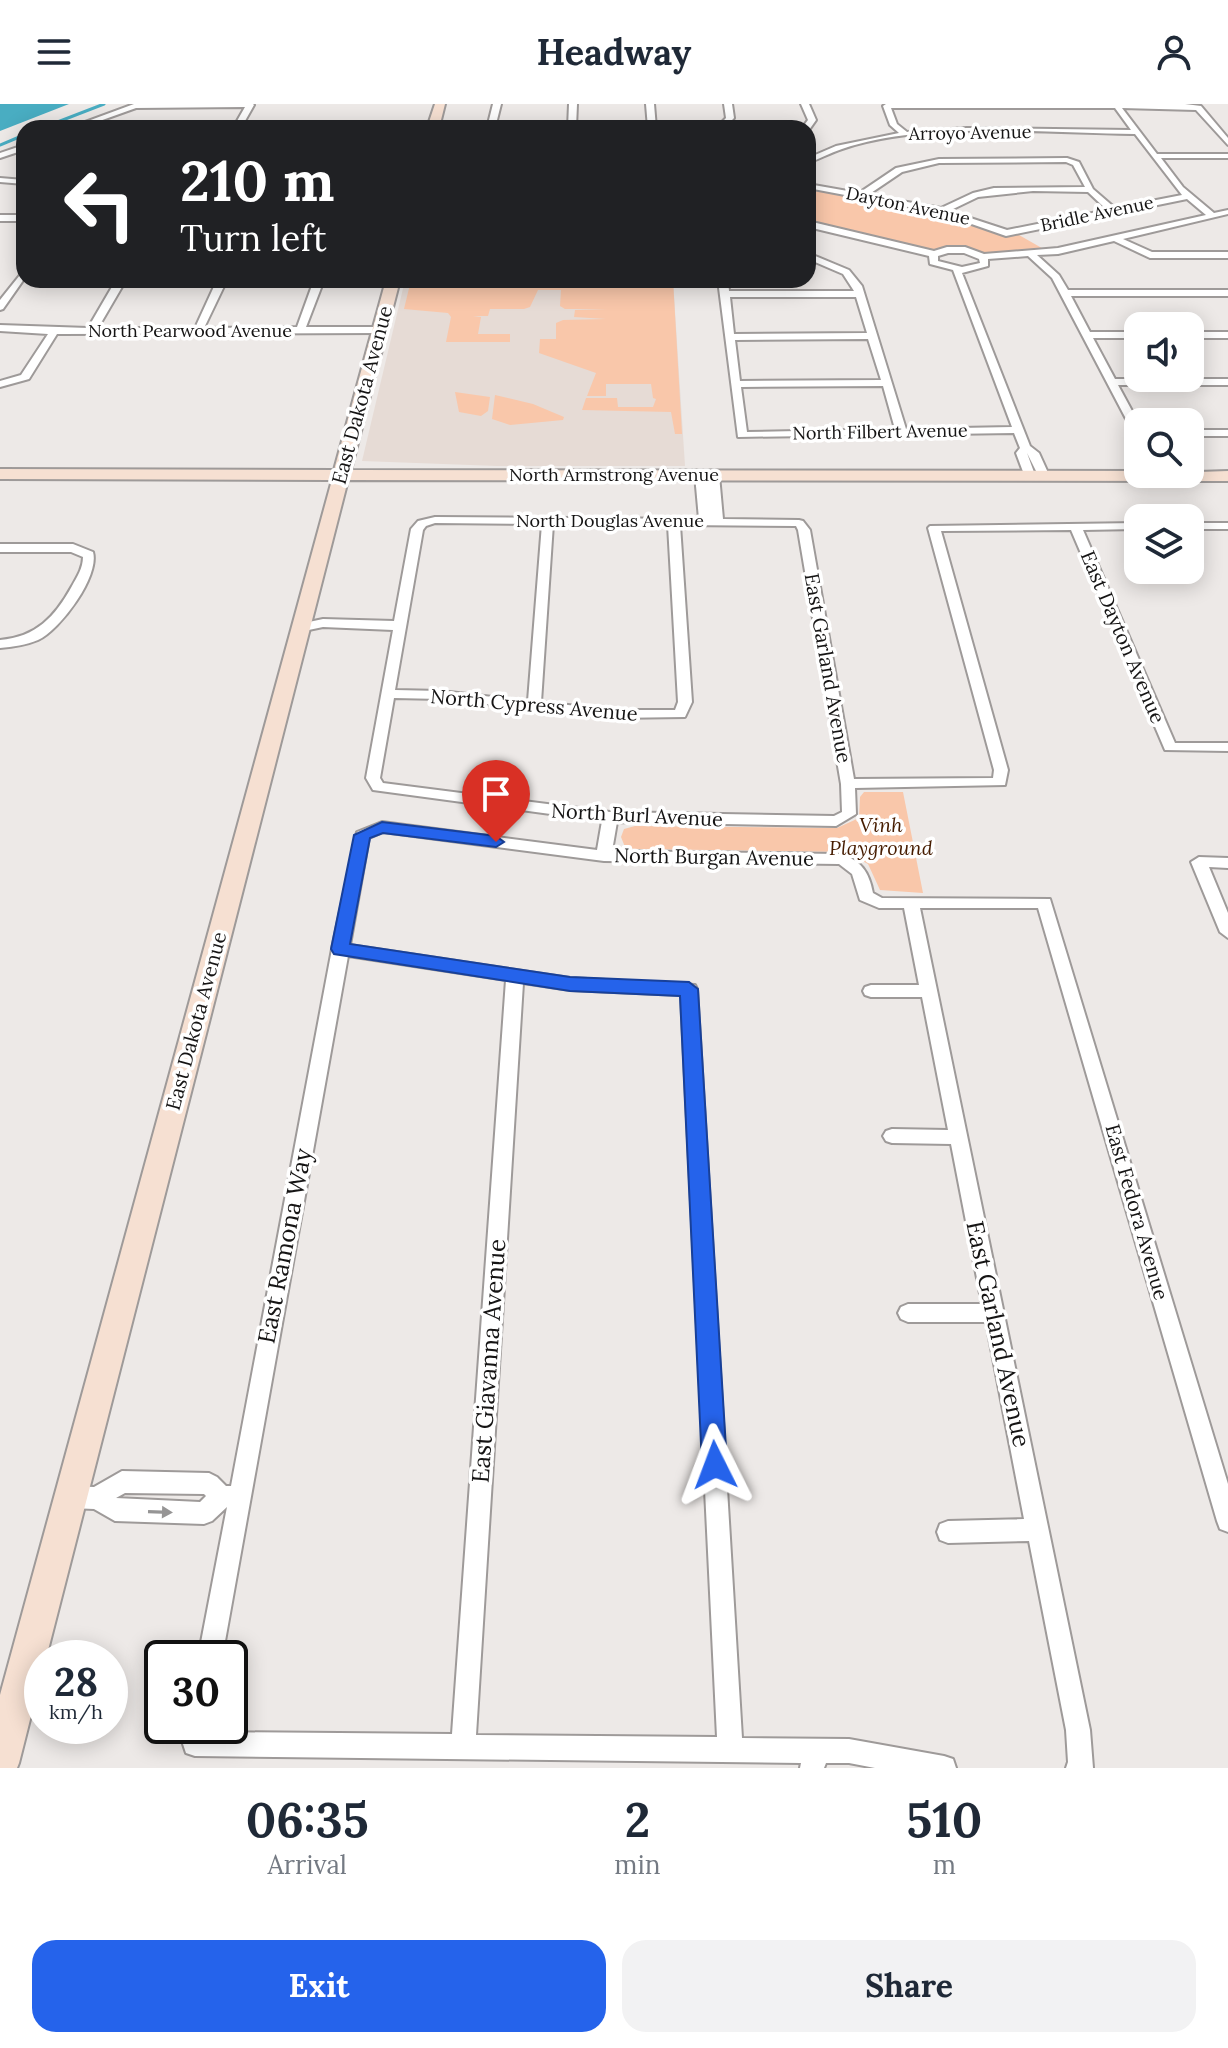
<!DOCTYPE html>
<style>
:root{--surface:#fff;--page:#f2f2f3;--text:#1f2937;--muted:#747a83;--accent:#2563eb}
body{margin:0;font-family:Lora,serif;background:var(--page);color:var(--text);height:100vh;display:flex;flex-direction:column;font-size:30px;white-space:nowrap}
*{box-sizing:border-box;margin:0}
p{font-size:26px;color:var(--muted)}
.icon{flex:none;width:44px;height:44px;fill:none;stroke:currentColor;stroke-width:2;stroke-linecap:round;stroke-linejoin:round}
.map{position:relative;height:1664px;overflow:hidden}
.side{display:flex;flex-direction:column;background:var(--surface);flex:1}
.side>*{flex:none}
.hud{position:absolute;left:16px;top:16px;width:800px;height:168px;border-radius:24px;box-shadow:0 4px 20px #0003;background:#202124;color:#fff;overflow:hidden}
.buttons{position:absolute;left:1124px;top:208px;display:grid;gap:16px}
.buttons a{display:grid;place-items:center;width:80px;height:80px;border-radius:16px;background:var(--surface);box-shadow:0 4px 20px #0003;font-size:40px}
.speed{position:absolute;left:24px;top:1536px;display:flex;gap:16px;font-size:40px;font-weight:700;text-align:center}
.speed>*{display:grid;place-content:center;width:104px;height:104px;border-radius:50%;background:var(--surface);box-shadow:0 4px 20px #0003;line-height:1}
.speed small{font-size:20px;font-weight:400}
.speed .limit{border:4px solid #111;border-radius:12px;background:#fff;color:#111}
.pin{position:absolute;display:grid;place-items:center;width:68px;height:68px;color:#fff;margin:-82px -34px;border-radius:50% 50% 50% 0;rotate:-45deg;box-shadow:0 0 8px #0007}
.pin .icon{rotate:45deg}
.me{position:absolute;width:88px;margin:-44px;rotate:357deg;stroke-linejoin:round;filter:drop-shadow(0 0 6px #0008)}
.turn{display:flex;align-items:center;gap:28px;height:168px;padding:0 32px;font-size:36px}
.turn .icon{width:104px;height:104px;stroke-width:2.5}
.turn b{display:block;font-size:56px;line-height:68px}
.eta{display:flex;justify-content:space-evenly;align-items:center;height:136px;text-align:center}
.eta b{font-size:48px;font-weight:700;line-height:56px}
.cta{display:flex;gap:16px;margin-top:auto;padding:16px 32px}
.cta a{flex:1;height:92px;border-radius:24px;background:var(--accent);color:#fff;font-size:32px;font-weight:700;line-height:92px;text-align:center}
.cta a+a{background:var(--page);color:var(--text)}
header{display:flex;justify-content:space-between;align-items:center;height:104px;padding:0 32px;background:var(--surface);font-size:36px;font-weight:700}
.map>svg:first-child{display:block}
.built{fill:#e6dbd5}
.green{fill:#f9c7aa}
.water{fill:#49adc2}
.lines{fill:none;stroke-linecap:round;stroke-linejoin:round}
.stream{stroke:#49adc2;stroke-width:3}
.street-casing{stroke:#9e9a99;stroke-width:4}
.secondary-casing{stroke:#9e9a99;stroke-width:4}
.street{fill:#fff;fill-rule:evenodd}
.secondary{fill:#f6e0d2;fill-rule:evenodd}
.oneway{fill:#969595}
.route{fill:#2563eb;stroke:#184099;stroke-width:2}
.labels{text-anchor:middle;stroke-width:7;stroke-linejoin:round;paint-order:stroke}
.far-street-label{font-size:18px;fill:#151414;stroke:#fff}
.street-label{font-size:20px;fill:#151414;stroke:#fff}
.park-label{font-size:20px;font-style:italic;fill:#461c00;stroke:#fff}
.near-street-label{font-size:24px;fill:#151414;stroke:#fff}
</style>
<header><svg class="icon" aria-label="menu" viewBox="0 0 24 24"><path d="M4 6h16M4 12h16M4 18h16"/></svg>Headway<svg class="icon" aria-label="person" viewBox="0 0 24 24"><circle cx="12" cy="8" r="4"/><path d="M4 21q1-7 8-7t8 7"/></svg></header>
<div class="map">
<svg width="1228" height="1664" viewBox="0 0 1228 1664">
<rect width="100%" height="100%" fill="#ede9e7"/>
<!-- built -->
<path class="built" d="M405 176H673L685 362H497L362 357Z"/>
<!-- green -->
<path class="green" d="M808 84 947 111 998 130 1019 131 1047 147 987 151 969 145 930 147 808 118Z
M411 176H673L682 330H675L671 308 582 306 586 294H617L618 303H653L656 295 653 294 651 280H606V292H587L596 269 539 249 540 235H556V219L563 216 606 215 574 213 575 206 607 205H565L560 202 561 186H538L530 203 524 205H490L488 212H473L481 213 478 230H510V238H446L451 213 448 209 404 205Z
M455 288 490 293 488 307 481 312 459 308Z
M495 291 533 300 564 313 563 316 510 321 492 315Z
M864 688H903L923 789 880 786 868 760 846 748 635 745 625 743 621 733 624 725 635 722 837 724 859 714 860 693Z"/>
<!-- water -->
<path class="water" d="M0 0H69L0 27Z"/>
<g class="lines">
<!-- stream -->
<path class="stream" d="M42 24 104 0
M0 41 24 31"/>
<!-- street casing -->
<g class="street-casing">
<path id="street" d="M134 0H253L254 1 241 24H233L245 3 136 4 80 24H69Z
M493 0H501L495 24H487Z
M569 0H577L576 24H568Z
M646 0H654L656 24H648Z
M724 0H732L734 14 724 24H716L726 14Z
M801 0H809L816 16 809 26 802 24 808 16Z
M886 0H1185L1201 2 1228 34V41L1196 6 1122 4 1157 50H1228V54H1161L1183 83 1214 109 1228 106V110L1123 135 1152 148H1228V154H1150L1114 137 1058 150 1037 151 1059 171 1068 186H1228V192H1071L1090 228H1138V234H1093L1115 275H1228V281H1118L1138 318V331L1134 330 1052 174 1028 152 988 155V162L962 169 1030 342 1039 349 1049 371 1047 373H1039L1027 349 1035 371 1025 373 1016 349 1020 344 1014 329 738 333 718 176H728L729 187H854L843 170 808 155V149L849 166 862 182 906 325 1012 323 953 166 930 160 929 152 808 123V117L934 147 947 143H965L984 150 1058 144 1206 111 1187 95 1006 132 940 109 808 84V80L859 89 896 64 939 55 1067 54 1079 58 1093 85 1115 104 1182 91 1135 30C1047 29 924 17 842 45 830 49 819 55 808 59V54L836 42 899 29 890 21 883 2ZM891 4H1115L1131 26 967 24 907 28 897 20ZM1066 58 1073 61 1085 83 994 84 973 89 941 104 868 91 902 68 939 59ZM1033 87 1088 88 1107 106 1007 126 949 107 978 93ZM948 149H964L979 155 980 159 962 163 938 157V152ZM730 193H856L867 229 734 230ZM868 235 881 276 740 277 735 236ZM883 282 895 325 747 328 741 283Z
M24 41V46L0 54V49Z
M0 74 24 76V80L0 78Z
M0 111H24V117H0Z
M24 166V175L3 205 0 206V196Z
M116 176H126L98 224H195L217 176H227L204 224 297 223 314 176H324L306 223H379L384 226 379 229 57 230 29 275 0 283V277L21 271 48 230 0 227V221L88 224Z
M1190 228H1228V234H1190Z
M1190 326H1228V332H1190Z
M701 368 707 371 711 415 707 371 713 368 719 371 723 415 799 416 803 417 810 426 854 675 993 674 994 666 928 424 930 422 1138 419V425L1083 426 1175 639H1228V647L1165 646 1071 426 941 427 1008 666 1005 681 855 684 856 710 836 722 617 718 612 747 840 750C861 756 869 768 873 789L882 794 1050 795 1228 1380V1428L1220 1425 1217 1417 1038 804H920L1090 1626 1093 1664H1066L1068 1658 1066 1626 1029 1437 948 1439 940 1436 937 1428 940 1420 948 1417 1024 1415 986 1218H908L901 1215 898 1209 901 1203 908 1200H982L951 1040 892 1039 886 1037 883 1032 886 1027 892 1025 948 1026 922 893H871L865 891 863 887 865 883 871 881H919L904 804H879L860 796 852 770 839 760 604 757 383 728 369 734 350 841 570 874 695 881 697 885 742 1634 849 1635 944 1652 953 1655 956 1664H875L849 1659H826L824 1664H800L801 1659 195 1652 186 1649 183 1640 186 1622H210L209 1628 452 1630 506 876 348 852 222 1554H198L227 1403 212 1417 204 1420 115 1417 94 1405 71 1404 63 1401 60 1393 63 1385 71 1382 94 1383 122 1367 209 1369 217 1373 226 1382H231L332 845 357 728 382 718 597 746 602 717 373 686 366 674 393 526 323 523 299 528 293 524 295 521 323 515 394 517 411 425 418 417 435 413 699 415 695 371ZM435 419 542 420 528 597 441 587 395 586 423 426 426 422ZM553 420 668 421 678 598 675 606H613L541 598ZM680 421 796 422 798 426 841 680 842 708 834 712 610 708 383 679 380 674 394 594 441 595 613 614 685 613 692 598ZM523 879 570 886 681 891 717 1633 476 1631ZM125 1389 204 1390 206 1392 200 1398 116 1394Z
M1190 419H1228V425H1190Z
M0 440H73L93 448C100 472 60 526 38 536 26 541 13 543 0 544V536C36 533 55 513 72 482 77 473 83 464 83 453L71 448H0Z
M1199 753 1228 754V764L1209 763 1228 809V834L1220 828 1191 758Z"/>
</g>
<!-- secondary casing -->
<g class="secondary-casing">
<path id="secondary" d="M435 0H445L439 24H427Z
M386 176H400L351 366 1138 367V370L1228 367V377L348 376 46 1554H42V1568L19 1659 17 1664H0V1591L332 376 0 375V365L334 366Z"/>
</g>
<!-- street -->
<use href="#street" class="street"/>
<!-- secondary -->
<use href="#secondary" class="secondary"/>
</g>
<!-- one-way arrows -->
<defs><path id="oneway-solid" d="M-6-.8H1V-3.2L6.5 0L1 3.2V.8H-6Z" transform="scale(2)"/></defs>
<use class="oneway" href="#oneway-solid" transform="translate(160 1408) rotate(2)"/>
<!-- route -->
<path class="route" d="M382 718 496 732 504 738 496 743 383 729 370 734 350 840 570 873 689 878 698 885 727 1361 723 1369 715 1372 706 1369 702 1361 680 892 570 887 334 850 331 845 354 731Z"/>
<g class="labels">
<!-- far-street labels -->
<g class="far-street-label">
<text transform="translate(970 29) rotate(-1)" y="6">Arroyo Avenue</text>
<text transform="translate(908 102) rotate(12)" y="6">Dayton Avenue</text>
<text transform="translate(1097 110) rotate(-12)" y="6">Bridle Avenue</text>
<text x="190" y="233">North Pearwood Avenue</text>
<text transform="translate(880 328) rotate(-1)" y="6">North Filbert Avenue</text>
<text x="614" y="377">North Armstrong Avenue</text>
<text x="610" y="423">North Douglas Avenue</text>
</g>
<!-- street labels -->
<g class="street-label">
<text transform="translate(362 291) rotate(-75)" y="7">East Dakota Avenue</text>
<text transform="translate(1123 533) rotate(67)" y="7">East Dayton Avenue</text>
<text transform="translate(828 564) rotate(80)" y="7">East Garland Avenue</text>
<text transform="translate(534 601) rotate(5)" y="7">North Cypress Avenue</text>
<text transform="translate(637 711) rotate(3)" y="7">North Burl Avenue</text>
<text transform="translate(714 753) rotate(1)" y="7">North Burgan Avenue</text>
<text transform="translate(196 917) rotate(-75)" y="7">East Dakota Avenue</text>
<text transform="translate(1137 1108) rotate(74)" y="7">East Fedora Avenue</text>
</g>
<!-- park labels -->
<g class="park-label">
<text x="881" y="728">Vinh<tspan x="881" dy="23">Playground</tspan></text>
</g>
<!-- near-street labels -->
<g class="near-street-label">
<text transform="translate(285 1142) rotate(-79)" y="8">East Ramona Way</text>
<text transform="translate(998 1230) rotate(78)" y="8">East Garland Avenue</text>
<text transform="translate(489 1257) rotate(-86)" y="8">East Giavanna Avenue</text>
</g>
</g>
</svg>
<div class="buttons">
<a><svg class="icon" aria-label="sound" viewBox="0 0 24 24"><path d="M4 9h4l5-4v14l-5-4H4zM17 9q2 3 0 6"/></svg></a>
<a><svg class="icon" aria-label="search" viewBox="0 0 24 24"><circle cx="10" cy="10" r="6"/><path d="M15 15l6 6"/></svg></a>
<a><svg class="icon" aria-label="layers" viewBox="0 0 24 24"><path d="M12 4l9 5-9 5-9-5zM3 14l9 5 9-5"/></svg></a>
</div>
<div class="speed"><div>28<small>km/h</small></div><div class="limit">30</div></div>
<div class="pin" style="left:496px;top:738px;background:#d93025"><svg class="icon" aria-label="arrive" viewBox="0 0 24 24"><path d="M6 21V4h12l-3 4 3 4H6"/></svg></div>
<svg class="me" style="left:715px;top:1361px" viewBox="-20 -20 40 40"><path d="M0-17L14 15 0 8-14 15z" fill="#2563eb" stroke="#fff" stroke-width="4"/></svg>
<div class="hud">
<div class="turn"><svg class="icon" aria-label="left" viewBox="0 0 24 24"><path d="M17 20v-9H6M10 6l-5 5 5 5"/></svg><div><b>210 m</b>Turn left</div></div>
</div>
</div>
<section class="side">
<div class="eta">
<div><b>06:35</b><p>Arrival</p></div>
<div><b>2</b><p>min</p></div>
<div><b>510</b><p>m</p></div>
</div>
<div class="cta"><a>Exit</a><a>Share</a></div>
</section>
